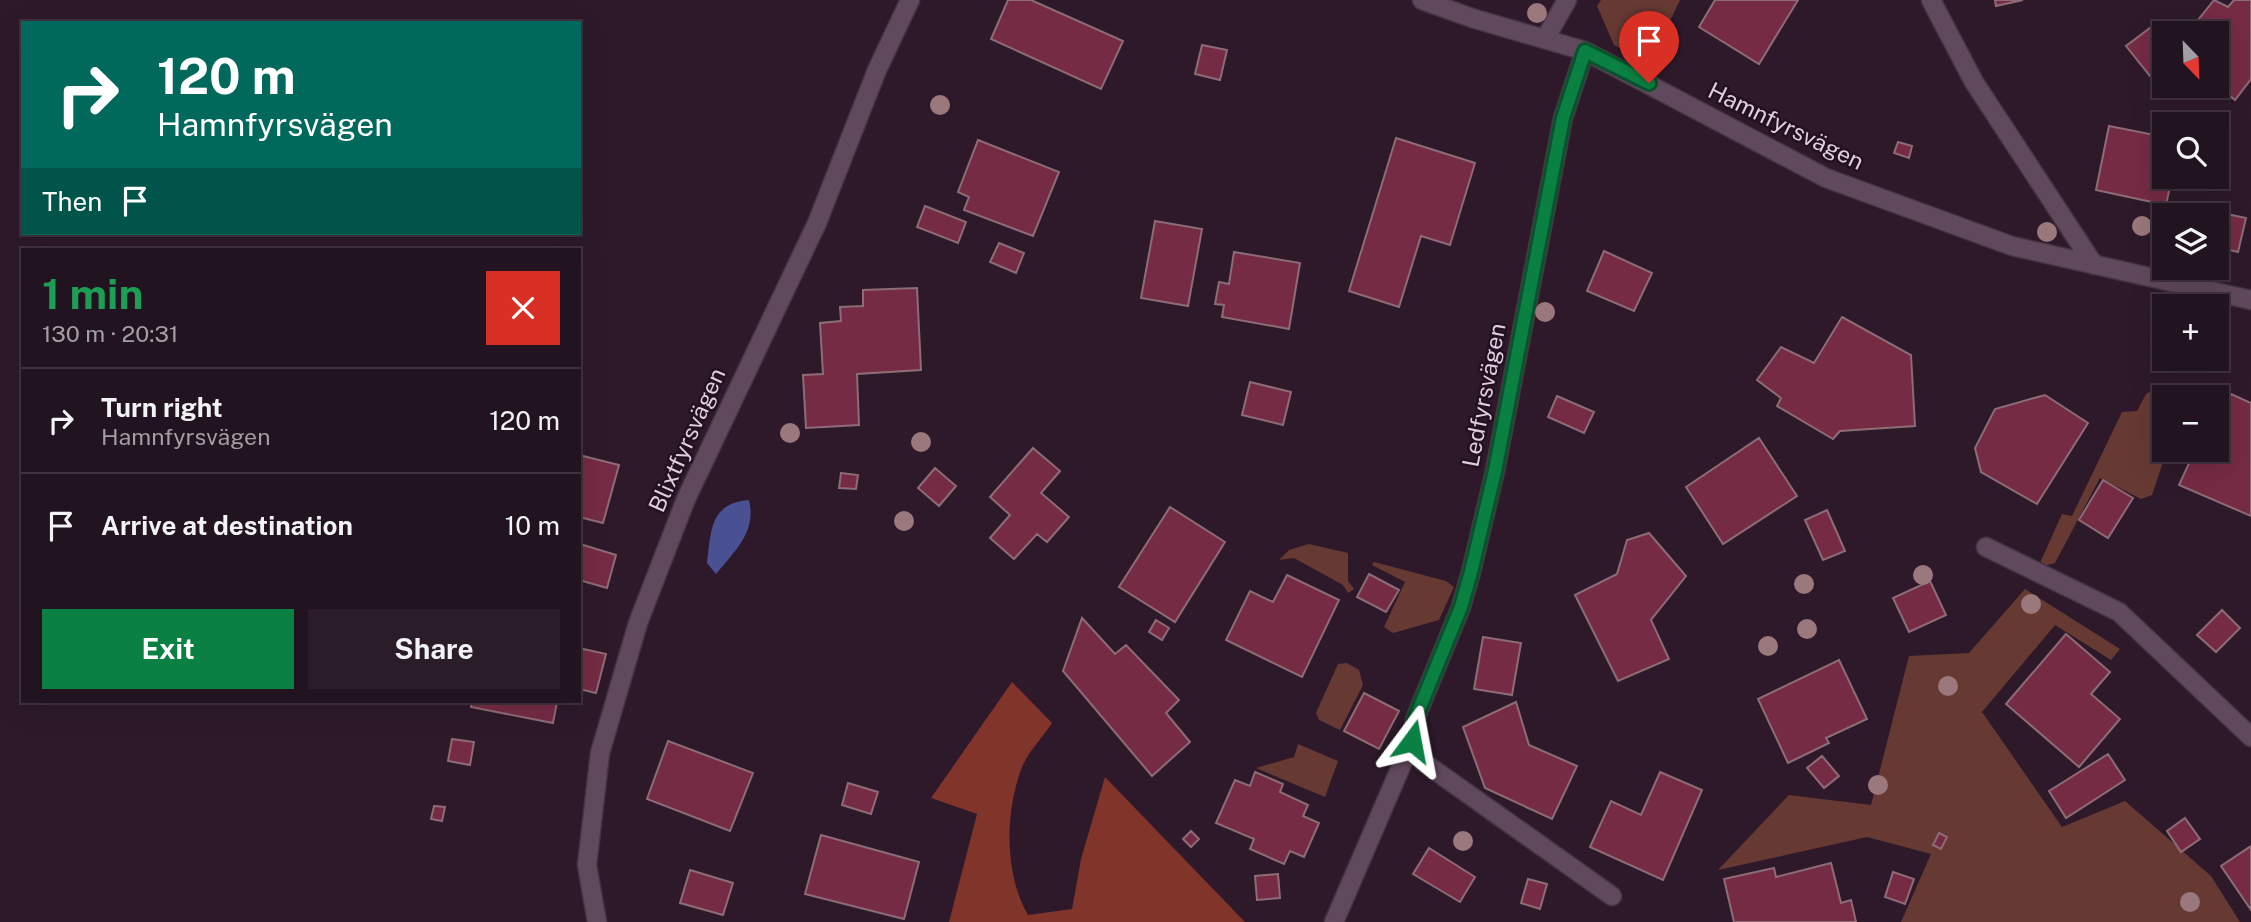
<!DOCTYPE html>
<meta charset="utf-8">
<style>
:root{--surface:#221320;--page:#2a1c29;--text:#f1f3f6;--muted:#a29ea5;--line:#3f323e;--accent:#0b8043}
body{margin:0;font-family:"Public Sans",sans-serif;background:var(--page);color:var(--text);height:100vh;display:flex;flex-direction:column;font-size:26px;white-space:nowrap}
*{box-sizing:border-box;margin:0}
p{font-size:23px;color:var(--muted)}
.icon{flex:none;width:38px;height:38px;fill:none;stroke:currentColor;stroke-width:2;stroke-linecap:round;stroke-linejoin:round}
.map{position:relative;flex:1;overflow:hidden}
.panel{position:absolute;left:21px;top:248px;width:560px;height:455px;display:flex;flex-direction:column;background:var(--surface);border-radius:0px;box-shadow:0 7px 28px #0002,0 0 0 2px var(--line)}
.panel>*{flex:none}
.top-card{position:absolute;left:21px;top:21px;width:560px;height:214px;border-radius:0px;box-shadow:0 7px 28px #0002,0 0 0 2px var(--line);background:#00695c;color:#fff;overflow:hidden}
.needle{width:46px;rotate:157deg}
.tools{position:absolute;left:2152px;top:21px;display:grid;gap:14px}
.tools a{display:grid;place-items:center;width:77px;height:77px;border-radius:0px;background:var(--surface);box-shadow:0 7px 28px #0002,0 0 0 2px var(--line);font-size:35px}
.pin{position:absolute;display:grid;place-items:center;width:60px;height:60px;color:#fff;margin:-72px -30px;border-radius:50% 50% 50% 0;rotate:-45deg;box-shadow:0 0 7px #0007}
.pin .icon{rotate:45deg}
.me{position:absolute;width:77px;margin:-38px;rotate:13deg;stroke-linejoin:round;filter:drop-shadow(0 0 5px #0008)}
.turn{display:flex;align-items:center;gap:24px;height:147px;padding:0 21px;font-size:32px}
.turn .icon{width:91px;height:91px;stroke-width:2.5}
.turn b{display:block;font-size:49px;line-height:60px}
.then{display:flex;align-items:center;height:66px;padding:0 21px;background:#0003;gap:14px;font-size:26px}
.round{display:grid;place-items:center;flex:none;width:74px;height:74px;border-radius:0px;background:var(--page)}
.headline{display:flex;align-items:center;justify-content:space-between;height:119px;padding:0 21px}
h1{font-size:42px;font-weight:700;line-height:52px;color:#1e9e55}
.primary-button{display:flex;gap:14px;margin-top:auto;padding:14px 21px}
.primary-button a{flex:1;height:80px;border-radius:0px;background:var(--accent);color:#fff;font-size:28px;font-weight:700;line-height:80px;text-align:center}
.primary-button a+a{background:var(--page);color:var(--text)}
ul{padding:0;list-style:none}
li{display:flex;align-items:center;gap:21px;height:105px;padding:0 21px;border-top:2px solid var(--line)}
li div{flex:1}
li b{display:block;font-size:26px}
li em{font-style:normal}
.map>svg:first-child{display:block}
.green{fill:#663a33}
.forest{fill:#80342a}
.water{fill:#495193}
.building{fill:#752b44;stroke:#8d6c75;stroke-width:2}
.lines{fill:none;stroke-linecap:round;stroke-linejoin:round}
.minor-casing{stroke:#453542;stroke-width:21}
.minor{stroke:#60495c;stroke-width:18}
.tree{fill:#9a787b}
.route-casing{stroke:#07532c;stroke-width:18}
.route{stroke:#0b8043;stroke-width:12}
.labels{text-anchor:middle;stroke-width:5;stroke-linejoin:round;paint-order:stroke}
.street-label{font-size:23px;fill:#ded0db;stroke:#231020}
</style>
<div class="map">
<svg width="2251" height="922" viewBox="0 0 2251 922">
<rect width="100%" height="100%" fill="#2d192a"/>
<!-- green -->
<path class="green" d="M1601 0H1680L1650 63 1614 45 1597 6Z
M2153 390 2167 397V450L2152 495 2141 499 2100 478 2055 563 2044 566 2040 563 2062 514 2072 516 2122 412 2137 411 2146 394Z
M1309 544 1348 553V581L1354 589 1348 593 1343 585 1294 558 1279 560 1289 550Z
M1374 562 1446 581 1454 587 1439 620 1393 633 1384 627 1405 582 1372 565Z
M2025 589 2120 649 2111 660 2055 625 1982 712 2062 827 2125 801 2211 876 2240 922H1901L1931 854 1867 837 1718 870 1789 795 1871 805 1909 656 1969 653Z
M1347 663 1359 670 1363 685 1340 730 1319 720 1316 713 1338 664Z
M1298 744 1338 761 1325 797 1256 768 1294 757Z"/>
<!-- forest -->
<path class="forest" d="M1012 682 1052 723C1043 737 1028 752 1022 767 1005 811 1004 874 1028 915L1072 909 1081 859 1105 777 1245 922H949L977 814 931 798Z"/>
<!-- water -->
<path class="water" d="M749 500C757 532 734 552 716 574L707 563C711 531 710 503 749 500Z"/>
<!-- building -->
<path class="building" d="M1008 0H1031L1123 41 1101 89 991 39Z
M1715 0H1798L1759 64 1699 27Z
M1995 0H2023L1996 6Z
M2214 0 2228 7 2234 0H2251V79L2235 100 2219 87 2213 96 2200 86H2217V33H2194L2190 30Z
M2159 21 2169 33H2165V64L2150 76 2126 46Z
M1202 45 1227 50 1220 80 1195 74Z
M2109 126 2165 137V177H2172L2166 205 2096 190Z
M1396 138 1475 163 1450 245 1421 236 1399 307 1349 291Z
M978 140 1059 172 1033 236 964 210 969 197 958 192Z
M1898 142 1912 146 1909 158 1894 153Z
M925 206 966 222 958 243 917 227Z
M2208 210 2246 218 2238 252 2217 247V215H2207Z
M1155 221 1202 229 1188 306 1141 298Z
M999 243 1024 253 1016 273 990 262Z
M1604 251 1652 273 1634 311 1587 291Z
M1234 252 1300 263 1289 329 1222 317 1224 305 1215 304 1219 282 1229 284Z
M917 288 921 370 857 374 859 425 806 428 803 375 823 374 820 323 841 321 840 307 863 306V290Z
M1842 317 1911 355 1915 426 1840 431 1833 439 1777 406 1781 398 1757 380 1781 347 1814 363Z
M1250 382 1291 392 1283 425 1242 415Z
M2231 394 2251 403V516L2179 485 2195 450H2217V426Z
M2045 395 2088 423 2037 504 1981 472 1975 448 1995 409Z
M1557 396 1594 412 1584 433 1548 417Z
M1759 438 1797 496 1723 544 1686 487Z
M1033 448 1060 471 1041 493 1069 517 1047 542 1037 534 1014 559 990 538 1010 515 990 497Z
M579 455 619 465 603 523 579 517Z
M935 468 956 486 939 506 918 488Z
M841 473 858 475 856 489 839 488Z
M2103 480 2133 498 2108 538 2079 520Z
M1170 507 1225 542 1175 622 1119 587Z
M1827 510 1845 551 1823 560 1805 520Z
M1649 533 1686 576 1651 620 1669 659 1618 681 1575 595 1617 574 1627 540Z
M580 544 616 555 607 588 579 580Z
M1369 574 1399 590 1386 612 1357 597Z
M1287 575 1339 600 1302 677 1226 640 1250 591 1273 602Z
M1930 581 1946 615 1909 632 1893 598Z
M2222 610 2240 628 2216 652 2197 635Z
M1082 618 1115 654 1126 645 1179 700 1166 713 1190 742 1152 776 1063 671Z
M1156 620 1169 628 1162 640 1149 632Z
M2066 634 2110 672 2091 694 2120 719 2079 767 2006 704Z
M1483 637 1521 643 1512 695 1474 689Z
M579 648 606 654 596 693 579 689Z
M1839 660 1867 719 1826 738 1829 743 1788 763 1758 699Z
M1364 693 1399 711 1379 749 1344 731Z
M472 702H557L553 723 471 707Z
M1516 702 1529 745 1577 766 1552 819 1485 788 1463 727Z
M452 739 474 742 470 765 448 761Z
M668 741 753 773 730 831 647 799Z
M2108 754 2125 780 2066 818 2049 791Z
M1822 756 1839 776 1824 788 1807 768Z
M1255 772 1283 784 1280 792 1308 805 1303 816 1319 823 1304 857 1290 851 1284 864 1250 849 1254 839 1216 823 1235 780 1250 786Z
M1660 772 1702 790 1663 880 1590 847 1611 801 1641 815Z
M848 783 878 792 871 814 842 805Z
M434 806 445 807 442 821 431 819Z
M2185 818 2200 839 2181 852 2167 831Z
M1191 831 1199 839 1191 847 1183 839Z
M1939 833 1947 837 1941 849 1933 845Z
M821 835 919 862 904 919 805 894Z
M2251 846V910L2221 866Z
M1429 848 1475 877 1460 902 1413 874Z
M1831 863 1841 903 1851 900 1856 922H1734L1724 879 1774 868 1776 877Z
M690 870 733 883 723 915 680 903Z
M1893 872 1914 879 1905 904 1885 897Z
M1278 874 1280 898 1257 900 1255 876Z
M1528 879 1547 884 1540 909 1521 903Z"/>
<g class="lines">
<!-- minor casing -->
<g class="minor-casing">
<path id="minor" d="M1422 0 1472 18 1585 51 1826 178 2012 246 2251 300
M1931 0 1974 82 2094 265
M1545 39 1567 0
M1585 51 1563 118 1495 471 1471 572 1461 607 1415 719 1412 741 1423 762 1612 896
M1986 547 2119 612 2251 737
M597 922 587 865 600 753 638 623 686 499 817 223 877 70 910 0
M1334 922 1412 741"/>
</g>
<!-- minor -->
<use href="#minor" class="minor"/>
</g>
<!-- trees -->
<g class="tree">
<circle cx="1537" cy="13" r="10"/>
<circle cx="940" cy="105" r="10"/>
<circle cx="2142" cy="226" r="10"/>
<circle cx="2047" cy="232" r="10"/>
<circle cx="1545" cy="312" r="10"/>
<circle cx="790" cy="433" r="10"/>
<circle cx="921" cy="442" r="10"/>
<circle cx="904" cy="521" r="10"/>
<circle cx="1923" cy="575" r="10"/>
<circle cx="1804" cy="584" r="10"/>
<circle cx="2031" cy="604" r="10"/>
<circle cx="1807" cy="629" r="10"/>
<circle cx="1768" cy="646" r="10"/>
<circle cx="1948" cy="686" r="10"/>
<circle cx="1878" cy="785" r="10"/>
<circle cx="1463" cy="841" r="10"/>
<circle cx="2190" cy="902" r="10"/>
</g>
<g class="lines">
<!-- route casing -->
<g class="route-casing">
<path id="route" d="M1412 741 1415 719 1461 607 1471 572 1495 471 1563 118 1585 51 1649 83"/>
</g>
<!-- route -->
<use href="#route" class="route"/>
</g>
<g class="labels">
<!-- street labels -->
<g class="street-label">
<text transform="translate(1786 126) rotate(26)" y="8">Hamnfyrsvägen</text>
<text transform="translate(1484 395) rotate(-79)" y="8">Ledfyrsvägen</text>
<text transform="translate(687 440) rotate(-66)" y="8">Blixtfyrsvägen</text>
</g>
</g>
</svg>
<div class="tools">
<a><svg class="needle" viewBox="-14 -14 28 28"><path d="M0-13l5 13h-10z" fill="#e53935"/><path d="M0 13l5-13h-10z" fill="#a29ea5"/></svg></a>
<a><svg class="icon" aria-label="search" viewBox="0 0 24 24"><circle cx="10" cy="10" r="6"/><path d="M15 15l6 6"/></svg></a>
<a><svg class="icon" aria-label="layers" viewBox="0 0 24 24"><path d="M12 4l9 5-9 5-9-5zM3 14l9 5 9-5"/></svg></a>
<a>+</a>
<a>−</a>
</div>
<div class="pin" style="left:1649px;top:83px;background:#d93025"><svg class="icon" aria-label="arrive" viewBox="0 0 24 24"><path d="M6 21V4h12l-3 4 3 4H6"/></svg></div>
<svg class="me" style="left:1412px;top:741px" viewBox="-20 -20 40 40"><path d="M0-17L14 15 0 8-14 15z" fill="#0b8043" stroke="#fff" stroke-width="4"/></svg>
<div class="top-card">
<div class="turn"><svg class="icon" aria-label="right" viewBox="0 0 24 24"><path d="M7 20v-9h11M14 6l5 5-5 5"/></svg><div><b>120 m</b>Hamnfyrsvägen</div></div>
<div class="then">Then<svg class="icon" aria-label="arrive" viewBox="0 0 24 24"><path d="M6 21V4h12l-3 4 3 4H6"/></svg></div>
</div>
<section class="panel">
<div class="headline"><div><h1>1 min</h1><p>130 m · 20:31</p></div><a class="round" style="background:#d93025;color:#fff"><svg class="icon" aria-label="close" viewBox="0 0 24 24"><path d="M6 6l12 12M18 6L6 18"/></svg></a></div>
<ul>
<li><svg class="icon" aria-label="right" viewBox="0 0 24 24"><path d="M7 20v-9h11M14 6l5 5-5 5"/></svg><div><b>Turn right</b><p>Hamnfyrsvägen</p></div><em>120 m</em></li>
<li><svg class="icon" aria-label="arrive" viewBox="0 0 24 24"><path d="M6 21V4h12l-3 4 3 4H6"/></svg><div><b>Arrive at destination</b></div><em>10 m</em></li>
</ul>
<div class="primary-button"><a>Exit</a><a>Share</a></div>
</section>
</div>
